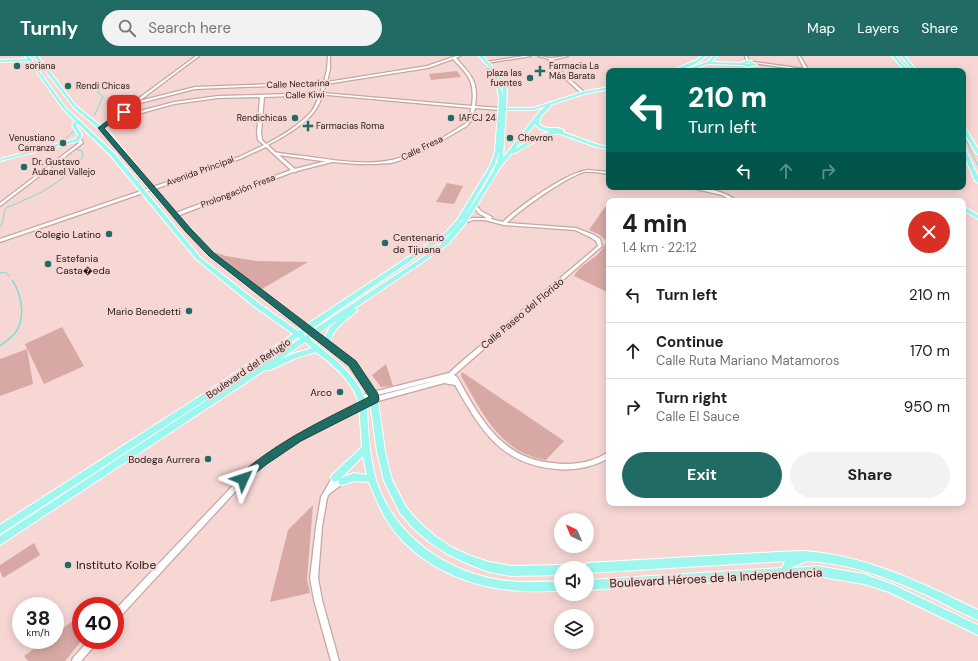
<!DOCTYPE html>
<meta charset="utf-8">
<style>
:root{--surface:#fff;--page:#f2f2f2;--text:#202124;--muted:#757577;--line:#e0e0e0;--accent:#206b64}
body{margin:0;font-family:"DM Sans",sans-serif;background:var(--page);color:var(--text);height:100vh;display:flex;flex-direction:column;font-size:15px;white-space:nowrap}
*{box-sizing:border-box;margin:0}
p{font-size:13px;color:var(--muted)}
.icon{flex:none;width:22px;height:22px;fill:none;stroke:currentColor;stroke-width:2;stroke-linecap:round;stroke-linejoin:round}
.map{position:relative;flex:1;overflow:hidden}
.side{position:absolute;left:606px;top:142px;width:360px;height:308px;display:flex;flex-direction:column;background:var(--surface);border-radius:8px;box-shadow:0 2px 10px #0003}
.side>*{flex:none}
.guide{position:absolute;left:606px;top:12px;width:360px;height:122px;border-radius:8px;box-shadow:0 2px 10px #0003;background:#00695c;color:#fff;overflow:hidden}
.needle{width:26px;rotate:316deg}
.buttons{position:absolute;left:554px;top:457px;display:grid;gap:8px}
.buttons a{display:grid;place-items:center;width:40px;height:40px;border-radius:50%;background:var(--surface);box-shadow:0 2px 10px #0003;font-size:20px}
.speed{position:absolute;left:12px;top:541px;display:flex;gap:8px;font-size:20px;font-weight:700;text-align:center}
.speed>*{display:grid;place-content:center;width:52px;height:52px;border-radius:50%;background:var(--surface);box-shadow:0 2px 10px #0003;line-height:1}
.speed small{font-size:10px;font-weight:400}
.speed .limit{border:6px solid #d22;background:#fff;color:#111}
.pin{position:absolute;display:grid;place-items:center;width:34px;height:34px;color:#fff;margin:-17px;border-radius:8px;box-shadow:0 2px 6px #0006}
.me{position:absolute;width:44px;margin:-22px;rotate:48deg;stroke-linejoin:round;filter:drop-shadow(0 0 3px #0008)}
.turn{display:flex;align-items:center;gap:14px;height:84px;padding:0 16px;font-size:18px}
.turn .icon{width:52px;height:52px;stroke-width:2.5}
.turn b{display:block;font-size:28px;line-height:34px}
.lanes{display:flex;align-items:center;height:38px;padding:0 16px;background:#0003;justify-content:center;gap:20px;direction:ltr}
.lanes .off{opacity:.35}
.round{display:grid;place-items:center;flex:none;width:42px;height:42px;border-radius:21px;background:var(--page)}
.summary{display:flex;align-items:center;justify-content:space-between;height:68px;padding:0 16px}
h1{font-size:24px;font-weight:700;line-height:30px}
.button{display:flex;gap:8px;margin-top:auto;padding:8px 16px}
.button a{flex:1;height:46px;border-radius:24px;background:var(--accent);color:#fff;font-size:16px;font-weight:700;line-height:46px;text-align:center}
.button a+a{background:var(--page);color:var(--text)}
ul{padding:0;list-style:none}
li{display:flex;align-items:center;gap:12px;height:56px;padding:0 16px;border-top:1px solid var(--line)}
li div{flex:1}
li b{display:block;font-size:15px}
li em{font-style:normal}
header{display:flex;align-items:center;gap:24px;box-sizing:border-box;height:56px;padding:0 20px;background:var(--accent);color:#fff}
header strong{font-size:19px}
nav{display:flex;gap:22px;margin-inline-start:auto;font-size:14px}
.search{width:280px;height:36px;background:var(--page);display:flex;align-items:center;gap:10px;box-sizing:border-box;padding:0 14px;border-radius:22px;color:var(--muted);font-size:15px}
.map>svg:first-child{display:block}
.green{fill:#d8a9a4}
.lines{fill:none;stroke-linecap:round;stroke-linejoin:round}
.stream-far1{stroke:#7cdcd2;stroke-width:1}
.stream{stroke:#7cdcd2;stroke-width:1.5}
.minor-casing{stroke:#c5a6a3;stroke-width:2.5}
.major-casing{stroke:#fff;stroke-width:2}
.minor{fill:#fff;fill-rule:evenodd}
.major{fill:#9ef7ef;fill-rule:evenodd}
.route{fill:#206b64;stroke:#154641}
.poi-dot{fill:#206b64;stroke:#f7d7d4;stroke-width:1.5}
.labels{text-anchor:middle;stroke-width:4;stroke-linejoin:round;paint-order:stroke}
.far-poi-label{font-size:9px;fill:#231817;stroke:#f7d7d4;text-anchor:start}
.far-street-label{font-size:9px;fill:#231817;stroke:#f7d7d4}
.poi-label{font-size:10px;fill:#231817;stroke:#f7d7d4;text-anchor:end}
.street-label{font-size:10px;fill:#231817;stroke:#f7d7d4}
.near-poi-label{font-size:12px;fill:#231817;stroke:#f7d7d4;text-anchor:start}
.near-street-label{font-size:12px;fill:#231817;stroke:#f7d7d4}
</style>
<header>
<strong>Turnly</strong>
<div class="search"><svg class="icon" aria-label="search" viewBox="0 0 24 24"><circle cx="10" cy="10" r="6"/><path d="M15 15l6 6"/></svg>Search here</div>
<nav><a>Map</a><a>Layers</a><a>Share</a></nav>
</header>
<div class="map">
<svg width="978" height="605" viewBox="0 0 978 605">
<rect width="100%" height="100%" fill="#f7d7d4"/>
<!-- green -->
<path class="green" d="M457 15 461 21 431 24 429 18Z
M447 127 463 130 454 148 436 146Z
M607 148 609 149V237L574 220C582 205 600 204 606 185L600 179 589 174Z
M214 196 226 200 256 205 308 206 262 233Z
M62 271 84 310 44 328 25 288Z
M27 293 33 328 0 340V303Z
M386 308 393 330 381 331 372 319Z
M462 316 564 385 546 404C500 397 482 356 461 320Z
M313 449 307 523 310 537 270 546 288 474Z
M34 487 40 499 3 522 0 515V509Z
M77 562 81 566 82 584 65 605H28L24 600 46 584H55V578Z"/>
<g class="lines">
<!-- stream-far1 -->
<path class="stream-far1" d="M897 0 911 15
M91 29 103 41 94 60
M963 77 978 110
M66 82 74 75
M0 171C5 165 2 158 6 152 38 138 61 130 83 101L82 95 76 93
M0 217 6 216 9 220
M12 224 13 226"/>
<!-- stream -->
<path class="stream" d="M0 290C5 286 11 282 15 277 26 262 22 241 13 225"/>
<!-- minor casing -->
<g class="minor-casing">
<path id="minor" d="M196 0H199L139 45 195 31 324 26 327 13 328 0H330V13L327 26 427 10 456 0H460L456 2C471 19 479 25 475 50L500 52 502 53 500 54 475 52 472 64 467 70 429 92 405 103 391 107 375 108H358L332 106 297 115 296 116H293L177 160H173V158L291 114 266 91 242 102 222 110 0 186V183L220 108 239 101 264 89 258 84 257 77 260 41 218 42 174 48 113 65 102 73H100V71ZM453 3C469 20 475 25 472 50L323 37 326 28 428 12ZM323 28 320 37 218 40 174 46 117 61 136 48 195 33ZM319 39C317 45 315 51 311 56 301 68 280 81 266 88L262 84 261 77 264 41ZM323 39H328L471 52 470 62 465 68C445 80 425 94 403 101 374 111 341 105 311 101 305 100 280 98 275 96 273 94 270 91 268 89 282 82 305 68 314 56 318 51 320 45 323 39ZM279 99 322 105H326L295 113Z
M524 0H531L487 7 486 6Z
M538 0C542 0 547 2 551 2 557 2 563 0 568 0L552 4V7L584 36V38H582L549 8V3Z
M745 0H747L749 6H747Z
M798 0H800L809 15 753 7 754 6 804 13Z
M489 13 501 21V23H499L488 15 487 14Z
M76 83H81L83 87 0 150V147L79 87V85H76Z
M588 114 609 116V118C601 117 592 115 584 116 568 120 519 154 507 167L576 172 594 179 600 183 602 190 454 319 457 321C480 362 501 403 553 407 566 409 579 408 592 404 598 402 603 399 609 396V402C593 411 574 415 556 413 500 408 481 374 455 329L444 327 367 348 354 357 299 384 265 407 245 425 118 563 115 564V554L241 421 261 403 295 380 350 353 363 344 442 323 361 343H359L358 341 359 339H361L449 317 460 307 598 190 596 185 590 181 575 174 504 169 485 164H473L465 167 463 166 472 162H487L478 157 473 150 475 149H476L481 155 492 161V162L491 163 503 166C518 151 567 116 588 114Z
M689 131C704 131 725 135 737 145H732L722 139 691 132Z
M335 419 337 420 338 422 337 425 342 422 344 423 345 425 344 427 329 438 327 442 322 471 318 522 322 544 339 605H331L314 544 310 522 316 471 321 441 333 420Z
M89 584H98L97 587 81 605H72L73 602Z"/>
</g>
<!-- major casing -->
<g class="major-casing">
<path id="major" d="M25 0H29L31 3H33L32 5 65 51 115 98 200 201 260 248 298 275 302 273 209 200 150 134 105 78 74 52 34 0H38L76 50 109 76 154 132 213 198 306 269 446 176 457 164 490 110 495 96 499 42 496 24 499 25 503 40C504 23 489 12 479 0H483L501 21 507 33 506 52H533L582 36 609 31V33L584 38 550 49V51L541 60 539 68C545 73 550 72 556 72 559 72 561 73 564 74L563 76 599 89 609 91V93L596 91 560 78H549L515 97H512L501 110 466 167 449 187 439 195 355 252 357 254 356 256C347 264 329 274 331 288L354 306 377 338 385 396 392 424 406 451 418 465 435 480 453 492 471 500 489 506 511 510 561 509 565 512H561V519L511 520 489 516 466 507 447 498 429 486 412 471 400 457 384 425 377 396 369 339 350 310 313 281 310 283C332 301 358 319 367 348 368 373 369 399 376 424 394 479 444 515 500 524 520 527 541 526 561 525V535C544 535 526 536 509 534 461 529 411 505 386 463 379 451 374 439 369 426L354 425 342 429 339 428 338 424 335 426 332 425 331 422 332 419 362 391 359 348C353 325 334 310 316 296L296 302 270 314H265L0 489V480L300 283 298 281 223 333 0 478V469L217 329 293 278 256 252 196 203 111 100 77 67 76 69 82 79 79 85 0 105V103L75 83 78 79 72 69 75 65 63 53 29 5 0 6V4L27 3ZM546 50 539 56 503 102 506 54H533ZM535 68 540 73 550 76 541 78 515 93ZM499 97C498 109 491 119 485 129 470 153 457 175 435 193L313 274 311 273 450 178 462 165 494 110ZM339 263 330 271 324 283 318 278ZM306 276 308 278 305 280 303 278ZM305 286 312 292 292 298 281 303ZM363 400 367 419 354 417 341 422Z
M702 0H706C698 8 682 15 670 15L697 4Z
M713 0H717L711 6 741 7 748 4 757 9 748 11 742 9 708 8 688 15 685 14 707 6ZM748 6 751 8H745Z
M892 0H896L909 15H905Z
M901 0H905L917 15H913Z
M963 70 965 71 978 93V98L976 97 963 75Z
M963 91 965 92 978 120V127L975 125 963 97Z
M963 150 978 159V163L963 154Z
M803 495C866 499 922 527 978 554V564C964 558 950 551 937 544 895 524 852 507 806 505L805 506 792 511V512L817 510 864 518 894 529 978 569V579L889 536 864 528 817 520 587 534V524L782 512 785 505 587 517V512H582L584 509 587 507 778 496Z"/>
</g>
<!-- minor -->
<use href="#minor" class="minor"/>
<!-- major -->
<use href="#major" class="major"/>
</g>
<!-- route -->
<path class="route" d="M122 54 127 56 104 72 191 173 214 197 356 305 378 338 379 343 378 346 301 385 267 408 243 427 239 426 237 423 239 419C278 385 323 364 369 341L368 339 349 310 209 200 186 176 98 72Z"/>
<!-- markers -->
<g class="poi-dot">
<circle cx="17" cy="10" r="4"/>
<path d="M538 9h4v4h4v4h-4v4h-4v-4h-4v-4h4z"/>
<circle cx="530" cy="22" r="4"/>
<circle cx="68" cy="30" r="4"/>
<circle cx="295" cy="62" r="4"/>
<circle cx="451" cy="62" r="4"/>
<path d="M306 64h4v4h4v4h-4v4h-4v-4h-4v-4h4z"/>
<circle cx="510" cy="82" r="4"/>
<circle cx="63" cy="87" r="4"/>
<circle cx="24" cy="111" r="4"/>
<circle cx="109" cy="178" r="4"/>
<circle cx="385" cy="187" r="4"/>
<circle cx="48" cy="208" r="4"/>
<circle cx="189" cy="255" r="4"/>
<circle cx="340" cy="336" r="4"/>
<circle cx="208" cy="403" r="4"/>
<circle cx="68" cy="509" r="4"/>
</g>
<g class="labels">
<!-- far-poi labels -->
<g class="far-poi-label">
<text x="25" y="13">soriana</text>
<text x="549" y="13">Farmacia La<tspan x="549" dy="10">Más Barata</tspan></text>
<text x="522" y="20" text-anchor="end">plaza las<tspan x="522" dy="10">fuentes</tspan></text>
<text x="76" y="33">Rendi Chicas</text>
<text x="287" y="65" text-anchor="end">Rendichicas</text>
<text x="459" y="65">IAFCJ 24</text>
<text x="316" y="73">Farmacias Roma</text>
<text x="55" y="85" text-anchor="end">Venustiano<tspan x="55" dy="10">Carranza</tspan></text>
<text x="518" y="85">Chevron</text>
<text x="32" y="109">Dr. Gustavo<tspan x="32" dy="10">Aubanel Vallejo</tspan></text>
</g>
<!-- far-street labels -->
<g class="far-street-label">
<text transform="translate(298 28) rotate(-2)" y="3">Calle Nectarina</text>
<text transform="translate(305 39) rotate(-1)" y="3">Calle Kiwi</text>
<text transform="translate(422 92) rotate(-26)" y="3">Calle Fresa</text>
<text transform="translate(200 115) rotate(-20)" y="3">Avenida Principal</text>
<text transform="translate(238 135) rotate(-21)" y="3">Prolongación Fresa</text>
</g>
<!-- poi labels -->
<g class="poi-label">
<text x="101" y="182">Colegio Latino</text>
<text x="393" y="185" text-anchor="start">Centenario<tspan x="393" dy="12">de Tijuana</tspan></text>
<text x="56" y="206" text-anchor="start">Estefania<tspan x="56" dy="12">Casta�eda</tspan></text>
<text x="181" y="259">Mario Benedetti</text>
<text x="332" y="340">Arco</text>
<text x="200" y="407">Bodega Aurrera</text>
</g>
<!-- street labels -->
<g class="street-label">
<text transform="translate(522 257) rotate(-40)" y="4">Calle Paseo del Florido</text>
<text transform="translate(248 312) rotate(-34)" y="4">Boulevard del Refugio</text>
</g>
<!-- near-poi labels -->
<g class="near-poi-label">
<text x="76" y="513">Instituto Kolbe</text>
</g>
<!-- near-street labels -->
<g class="near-street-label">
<text transform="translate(716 522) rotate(-3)" y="4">Boulevard Héroes de la Independencia</text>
</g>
</g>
</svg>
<div class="buttons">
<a><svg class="needle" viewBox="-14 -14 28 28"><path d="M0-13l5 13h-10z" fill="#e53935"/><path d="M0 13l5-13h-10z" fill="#757577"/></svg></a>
<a><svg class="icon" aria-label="sound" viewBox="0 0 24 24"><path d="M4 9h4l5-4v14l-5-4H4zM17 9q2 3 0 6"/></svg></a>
<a><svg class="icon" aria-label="layers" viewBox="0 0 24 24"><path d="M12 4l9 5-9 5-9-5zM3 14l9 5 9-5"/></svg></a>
</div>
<div class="speed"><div>38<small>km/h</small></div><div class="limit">40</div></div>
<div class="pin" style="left:124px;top:56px;background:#d93025"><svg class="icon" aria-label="arrive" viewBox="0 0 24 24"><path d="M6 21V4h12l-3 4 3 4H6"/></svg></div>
<svg class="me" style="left:243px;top:423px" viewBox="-20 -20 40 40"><path d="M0-17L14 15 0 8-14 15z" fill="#206b64" stroke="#fff" stroke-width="4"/></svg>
<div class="guide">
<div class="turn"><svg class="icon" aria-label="left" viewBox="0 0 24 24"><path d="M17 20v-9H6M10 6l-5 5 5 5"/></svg><div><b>210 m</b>Turn left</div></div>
<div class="lanes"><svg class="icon" aria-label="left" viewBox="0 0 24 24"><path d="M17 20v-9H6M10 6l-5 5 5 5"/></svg><svg class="icon off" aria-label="ahead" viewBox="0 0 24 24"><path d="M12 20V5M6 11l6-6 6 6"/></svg><svg class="icon off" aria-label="right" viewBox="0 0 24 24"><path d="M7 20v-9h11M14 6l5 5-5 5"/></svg></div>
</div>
<section class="side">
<div class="summary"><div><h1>4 min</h1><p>1.4 km · 22:12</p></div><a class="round" style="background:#d93025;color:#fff"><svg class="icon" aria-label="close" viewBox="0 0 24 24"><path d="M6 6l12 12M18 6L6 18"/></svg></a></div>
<ul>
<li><svg class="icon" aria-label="left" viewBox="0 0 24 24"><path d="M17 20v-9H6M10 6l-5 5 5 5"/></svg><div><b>Turn left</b></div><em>210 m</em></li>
<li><svg class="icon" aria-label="ahead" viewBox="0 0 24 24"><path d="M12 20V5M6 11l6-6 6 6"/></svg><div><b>Continue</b><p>Calle Ruta Mariano Matamoros</p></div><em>170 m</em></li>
<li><svg class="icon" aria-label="right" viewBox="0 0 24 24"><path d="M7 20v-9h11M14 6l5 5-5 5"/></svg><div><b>Turn right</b><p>Calle El Sauce</p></div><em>950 m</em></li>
</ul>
<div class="button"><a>Exit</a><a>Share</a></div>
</section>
</div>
